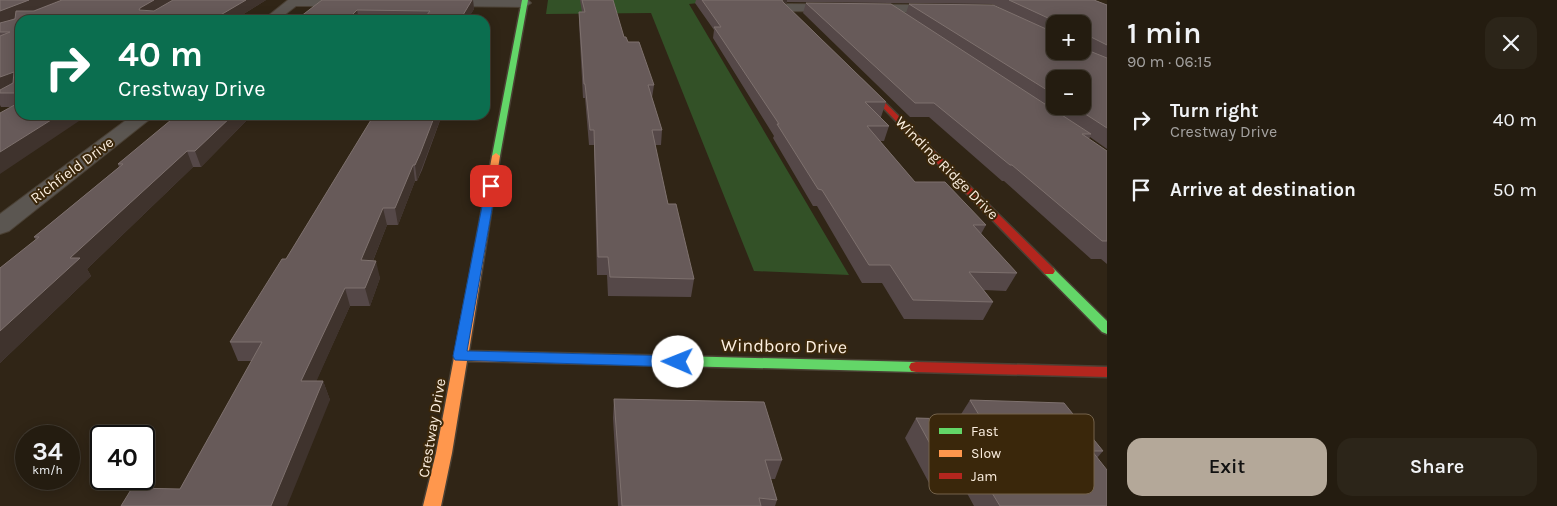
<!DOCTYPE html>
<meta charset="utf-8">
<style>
:root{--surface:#241c10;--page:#2c2519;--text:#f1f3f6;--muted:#a3a19f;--line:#413a30;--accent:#b4a899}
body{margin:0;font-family:Karla,sans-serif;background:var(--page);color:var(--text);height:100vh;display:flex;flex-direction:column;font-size:19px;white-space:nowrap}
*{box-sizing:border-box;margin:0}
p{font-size:16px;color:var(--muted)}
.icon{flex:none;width:28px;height:28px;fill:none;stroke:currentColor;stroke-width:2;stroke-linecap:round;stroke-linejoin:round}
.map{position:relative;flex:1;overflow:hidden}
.details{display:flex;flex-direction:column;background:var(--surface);width:450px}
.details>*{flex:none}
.guide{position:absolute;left:15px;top:15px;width:475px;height:105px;border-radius:15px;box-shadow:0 2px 12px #0003,0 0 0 1px var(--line);background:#0b6e4f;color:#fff;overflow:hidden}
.controls{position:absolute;left:1046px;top:15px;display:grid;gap:10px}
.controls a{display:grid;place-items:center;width:45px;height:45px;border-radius:10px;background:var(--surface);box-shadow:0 2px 12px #0003,0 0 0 1px var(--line);font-size:25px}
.speed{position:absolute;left:15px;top:425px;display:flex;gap:10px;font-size:25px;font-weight:700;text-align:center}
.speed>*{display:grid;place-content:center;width:65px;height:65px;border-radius:50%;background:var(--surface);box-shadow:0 2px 12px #0003,0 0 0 1px var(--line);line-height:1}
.speed small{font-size:12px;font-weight:400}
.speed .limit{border:2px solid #111;border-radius:8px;background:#fff;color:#111}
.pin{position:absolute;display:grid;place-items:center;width:42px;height:42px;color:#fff;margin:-21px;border-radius:10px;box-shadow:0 2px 8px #0006}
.me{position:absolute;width:55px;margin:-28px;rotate:271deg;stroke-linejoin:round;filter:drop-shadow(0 0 4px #0008)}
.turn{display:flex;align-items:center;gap:18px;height:105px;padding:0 20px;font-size:22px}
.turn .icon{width:65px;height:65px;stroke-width:2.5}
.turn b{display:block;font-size:35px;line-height:42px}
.round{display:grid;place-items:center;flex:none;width:52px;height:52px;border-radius:15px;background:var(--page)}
.summary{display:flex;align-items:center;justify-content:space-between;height:85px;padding:0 20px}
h1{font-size:30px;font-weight:600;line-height:38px}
.action{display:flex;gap:10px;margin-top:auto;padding:10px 20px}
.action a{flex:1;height:58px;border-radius:15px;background:var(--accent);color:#111;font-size:20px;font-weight:600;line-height:58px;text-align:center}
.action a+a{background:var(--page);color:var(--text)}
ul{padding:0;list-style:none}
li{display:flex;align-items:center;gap:15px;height:70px;padding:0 20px}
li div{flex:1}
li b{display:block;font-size:19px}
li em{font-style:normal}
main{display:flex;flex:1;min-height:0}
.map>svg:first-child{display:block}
.green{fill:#335127}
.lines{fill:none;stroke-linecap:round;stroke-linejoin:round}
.street-casing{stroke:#4a4034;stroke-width:2}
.fast-casing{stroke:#4a4034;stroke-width:3}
.slow-casing{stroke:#4a4034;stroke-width:3}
.jam-casing{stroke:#4a4034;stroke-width:3}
.street{fill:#5b5651;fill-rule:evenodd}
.fast{fill:#63d668;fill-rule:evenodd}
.slow{fill:#ff974d;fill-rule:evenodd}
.jam{fill:#b3261e;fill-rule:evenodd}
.wall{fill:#554848;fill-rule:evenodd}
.shaded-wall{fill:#3f332d}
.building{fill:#675a59;stroke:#7e716e}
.route{fill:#1a73e8;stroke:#114b97}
.labels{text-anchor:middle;stroke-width:4;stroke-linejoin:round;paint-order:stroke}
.street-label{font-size:15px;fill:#fbeedf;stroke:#3a270b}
.near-street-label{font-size:18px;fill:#fbeedf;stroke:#3a270b}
.key{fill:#3a270b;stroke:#74634b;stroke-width:1}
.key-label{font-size:14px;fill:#fbeedf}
</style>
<main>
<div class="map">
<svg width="1107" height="506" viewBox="0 0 1107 506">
<rect width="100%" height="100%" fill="#302516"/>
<!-- green -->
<path class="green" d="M548 0H726L689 4 849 275 754 271 651 13 546 14Z"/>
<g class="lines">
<!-- street casing -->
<g class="street-casing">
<path id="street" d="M288 0H362L363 2 357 6H296L278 20H263Z
M430 0H528L531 3 525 7 435 6 431 5 429 2Z
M787 4 944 5 950 9 944 13 782 11 781 8Z
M133 115H155L9 231 0 234V214Z"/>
</g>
<!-- fast casing -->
<g class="fast-casing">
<path id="fast" d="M522 0H528L500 156 496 159 492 156Z
M1049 267 1053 268 1107 321V334L1102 332 1045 274 1043 271Z
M679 356 916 362 921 363 923 367 921 371 916 372 679 366 674 365 672 361 674 357Z"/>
</g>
<!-- slow casing -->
<g class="slow-casing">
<path id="slow" d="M496 153 500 156 469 351 679 356 684 357 686 361 684 365 679 366 467 361 452 453 441 506H423L436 453 492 156Z"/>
</g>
<!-- jam casing -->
<g class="jam-casing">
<path id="jam" d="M857 79H861L1053 268 1055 271 1053 274H1045L857 81Z
M916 362 1107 367V377L916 372 911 371 909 367 911 363Z"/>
</g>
<!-- street -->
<use href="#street" class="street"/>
<!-- fast -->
<use href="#fast" class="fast"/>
<!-- slow -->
<use href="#slow" class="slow"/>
<!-- jam -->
<use href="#jam" class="jam"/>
</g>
<!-- wall -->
<path class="wall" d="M0 0H60L33 11 62 0H266L234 20H20V115L12 107H1L0 105Z
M322 0H473L474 9 467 20H296Z
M580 0H613L624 37 654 85 652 98 662 130 661 145H655L668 204 694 279 691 297 608 296 607 275H597L594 145H589L585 98H583L579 23V12H582Z
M696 0H1094L1107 5V149L1090 137 1089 139 1107 151V264L1101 259H1091L1004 181H1002L929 117H910L803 13 806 3 906 13 909 4 1000 8 992 4 787 2 785 4 886 102 881 117H879L889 126 884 141H880L915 182 986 225 981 234 1017 273 1006 291 984 290 993 302 983 320 904 319 882 283H862L817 206H813L773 138 774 136 713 38 714 30 695 3ZM1055 24H1082V51H1055ZM1055 79 1082 106H1055Z
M183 115H252L201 167H193L87 269 91 276 0 363V268L36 240 34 237 119 167 118 164Z
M370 115H442L422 170 417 181H415L398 225H387L373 261 380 278 370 306H350L316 381H323L330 400 180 489 252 361H238L230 342 286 259 371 121Z
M614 399 782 460 775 479H771L777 500 775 506H618L613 418Z
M970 400 1103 451 1097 458 1107 506H974L962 484 929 483 905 438 916 418 958 419Z"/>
<!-- shaded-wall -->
<path class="shaded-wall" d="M29 0H60L0 24V11Z
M154 0H177L144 18 139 10 140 8Z
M246 0H266L234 20H212Z
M472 0H473L474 9 467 20H460Z
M781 0H787V2L779 7Z
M357 10 359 20H351V16Z
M14 72 20 82 0 93V77Z
M59 115H88L0 174V152Z
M233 115H252L201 167 195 151Z
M435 115H442L417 181 415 165Z
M187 151 193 167 87 269 91 276 0 363V331L70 258Z
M413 165 415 181 398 225 395 208Z
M383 208 387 225 366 278 361 260Z
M376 261 380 278 370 306 365 288Z
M345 288 350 306 308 400 301 381Z
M323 381 330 400 287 506H271Z"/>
<!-- building -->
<path class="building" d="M0 0H29L0 11Z
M62 0H154L140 8 139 10 154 11 173 0H246L212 20H20V93H0V90L13 83 14 72 0 77V36L10 32H0V23L15 19 16 11H34Z
M322 0H472L460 20H423L430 11 357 10 351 16H346L342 20H296Z
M582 0H613L624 37H626L628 42H639L654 85H648L662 130H652L668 204H676L694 279 610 277 608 257H598L594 130H590L585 84H584L579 12H585Z
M702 0H782L783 2 886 102H865L889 126H867L915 182H945L986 225H973L1017 273 969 272 993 302 913 300 890 265H869L822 190 818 189 777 124H779L714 27H721Z
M1009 0H1094L1107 5V45L1089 36 1082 37V24H1061Z
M806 3 891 4 1091 134H1082L1107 151V241H1102L1012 165H1010L934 103H915Z
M909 4 993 5 1055 33V51H1082V48L1107 58V128L1073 106H1082V79H1055V95Z
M20 102V115H59L0 152V113Z
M183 115H233L195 151H187L70 258H80L0 331V268L39 237H34L123 164H118L171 120H177Z
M374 115H435L420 154 415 165H413L395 208H383L361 260 376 261 365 288H345L301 381H323L271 506H121L132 488 180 489 262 342H230L282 259H286Z
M614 399 764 402 782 460H765L777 500 759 498 761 506H622Z
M970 400 1064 403 1103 451H1092L1107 470V506H1000L975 465 941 464 916 418 982 420Z"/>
<!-- route -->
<path class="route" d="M491 183 496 186 467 351 678 356 683 358 686 362 683 365 678 367 455 360 453 356 486 186Z"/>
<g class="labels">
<!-- street labels -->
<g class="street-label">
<text transform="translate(947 168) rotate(45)" y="5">Winding Ridge Drive</text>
<text transform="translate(72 170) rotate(-37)" y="5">Richfield Drive</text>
<text transform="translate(432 428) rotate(-80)" y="5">Crestway Drive</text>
</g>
<!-- near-street labels -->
<g class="near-street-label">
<text transform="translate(784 346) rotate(1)" y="6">Windboro Drive</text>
</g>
</g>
<!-- legend -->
<rect x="929" y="414" width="165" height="80" rx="8" class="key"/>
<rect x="939" y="428" width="23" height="6" fill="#63d668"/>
<rect x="939" y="450" width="23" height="7" fill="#ff974d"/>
<rect x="939" y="473" width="23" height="6" fill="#b3261e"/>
<g class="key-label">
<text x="971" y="436">Fast</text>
<text x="971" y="458">Slow</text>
<text x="971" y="481">Jam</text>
</g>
</svg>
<div class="controls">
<a>+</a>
<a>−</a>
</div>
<div class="speed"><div>34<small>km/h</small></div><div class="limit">40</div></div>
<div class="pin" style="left:491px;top:186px;background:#d93025"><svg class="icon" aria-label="arrive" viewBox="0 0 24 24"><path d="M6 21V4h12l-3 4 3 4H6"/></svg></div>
<svg class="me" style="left:678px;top:362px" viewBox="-20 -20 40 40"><circle r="19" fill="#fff"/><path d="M0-13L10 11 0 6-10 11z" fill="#1a73e8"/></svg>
<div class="guide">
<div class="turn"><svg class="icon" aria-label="right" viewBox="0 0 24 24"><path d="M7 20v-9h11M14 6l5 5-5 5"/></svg><div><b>40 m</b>Crestway Drive</div></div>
</div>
</div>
<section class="details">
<div class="summary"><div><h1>1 min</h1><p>90 m · 06:15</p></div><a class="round"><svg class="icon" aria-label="close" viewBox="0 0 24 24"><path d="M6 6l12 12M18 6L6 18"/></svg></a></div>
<ul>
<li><svg class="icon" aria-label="right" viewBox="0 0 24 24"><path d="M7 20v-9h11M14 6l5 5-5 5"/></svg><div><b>Turn right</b><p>Crestway Drive</p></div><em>40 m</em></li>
<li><svg class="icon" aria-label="arrive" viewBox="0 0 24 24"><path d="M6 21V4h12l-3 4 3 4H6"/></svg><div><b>Arrive at destination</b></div><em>50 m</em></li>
</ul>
<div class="action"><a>Exit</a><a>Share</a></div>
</section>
</main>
